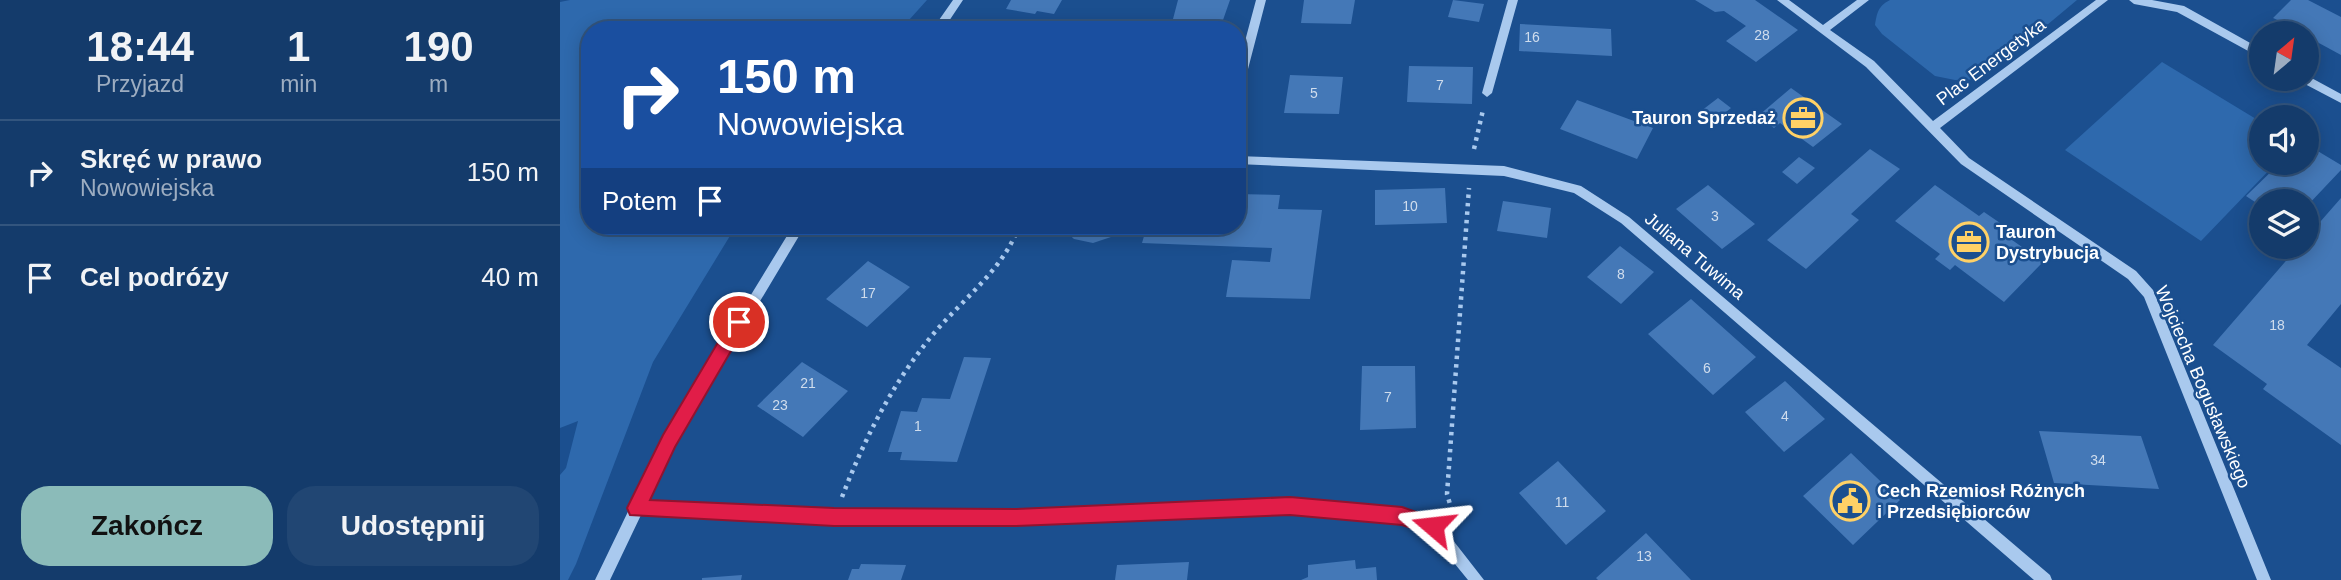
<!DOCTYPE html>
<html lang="pl">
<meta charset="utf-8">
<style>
:root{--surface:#143b6b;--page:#214673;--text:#f1f3f6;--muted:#9dadc1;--line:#33557e;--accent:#8bbbb9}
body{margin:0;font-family:Arial,sans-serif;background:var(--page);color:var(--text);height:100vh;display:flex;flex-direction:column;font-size:26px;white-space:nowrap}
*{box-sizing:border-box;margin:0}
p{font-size:23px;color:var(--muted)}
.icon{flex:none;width:38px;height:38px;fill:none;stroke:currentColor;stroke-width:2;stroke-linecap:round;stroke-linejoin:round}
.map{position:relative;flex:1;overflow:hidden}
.side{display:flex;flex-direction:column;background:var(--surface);width:560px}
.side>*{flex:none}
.top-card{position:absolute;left:21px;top:21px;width:665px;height:214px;border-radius:28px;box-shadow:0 4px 18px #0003,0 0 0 2px var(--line);background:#1a4fa0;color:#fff;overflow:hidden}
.needle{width:46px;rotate:29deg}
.fabs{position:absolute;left:1689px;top:21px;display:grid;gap:14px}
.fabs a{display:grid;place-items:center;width:70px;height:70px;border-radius:50%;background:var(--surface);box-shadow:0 4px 18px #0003,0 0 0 2px var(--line);font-size:35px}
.pin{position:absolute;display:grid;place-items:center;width:60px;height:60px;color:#fff;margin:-30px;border:4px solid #fff;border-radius:50%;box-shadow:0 2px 7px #0007}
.me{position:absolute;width:77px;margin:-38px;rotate:287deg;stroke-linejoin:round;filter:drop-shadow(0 0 5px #0008)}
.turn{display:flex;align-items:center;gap:24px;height:147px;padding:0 21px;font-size:32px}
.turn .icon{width:91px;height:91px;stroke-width:2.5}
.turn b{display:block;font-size:49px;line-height:60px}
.then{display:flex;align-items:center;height:66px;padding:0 21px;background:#0003;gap:14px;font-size:26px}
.eta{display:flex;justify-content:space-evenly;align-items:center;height:119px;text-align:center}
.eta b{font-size:42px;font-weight:600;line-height:49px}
.action{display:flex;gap:14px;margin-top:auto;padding:14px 21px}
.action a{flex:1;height:80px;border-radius:28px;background:var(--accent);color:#111;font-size:28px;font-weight:600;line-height:80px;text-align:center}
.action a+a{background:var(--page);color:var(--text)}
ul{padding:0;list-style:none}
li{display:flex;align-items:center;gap:21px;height:105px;padding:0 21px;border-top:2px solid var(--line)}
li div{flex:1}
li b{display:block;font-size:26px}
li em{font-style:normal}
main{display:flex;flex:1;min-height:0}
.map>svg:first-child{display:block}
.green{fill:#2e69ad}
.building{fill:#4478b7}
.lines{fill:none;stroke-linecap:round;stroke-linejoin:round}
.path{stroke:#a9c9ee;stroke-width:4.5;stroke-dasharray:3.5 5;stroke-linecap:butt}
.minor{fill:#a9c9ee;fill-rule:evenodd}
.route{fill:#e11d48;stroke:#92132f;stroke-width:2}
.labels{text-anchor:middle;stroke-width:5;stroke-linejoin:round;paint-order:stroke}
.number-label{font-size:14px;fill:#d0dded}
.street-label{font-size:18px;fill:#fff;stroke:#1b4f8f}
.poi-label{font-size:18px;font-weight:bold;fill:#fff;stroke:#1b4f8f;text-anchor:start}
</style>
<main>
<section class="side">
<div class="eta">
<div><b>18:44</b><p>Przyjazd</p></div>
<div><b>1</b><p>min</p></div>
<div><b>190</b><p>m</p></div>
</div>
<ul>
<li><svg class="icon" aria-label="right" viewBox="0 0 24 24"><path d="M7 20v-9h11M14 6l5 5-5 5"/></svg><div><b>Skręć w prawo</b><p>Nowowiejska</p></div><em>150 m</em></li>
<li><svg class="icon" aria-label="arrive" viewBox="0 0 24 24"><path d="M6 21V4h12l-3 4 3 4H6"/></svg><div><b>Cel podróży</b></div><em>40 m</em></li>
</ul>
<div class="action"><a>Zakończ</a><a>Udostępnij</a></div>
</section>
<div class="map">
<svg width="1781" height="580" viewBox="0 0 1781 580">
<rect width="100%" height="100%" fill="#1b4f8f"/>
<!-- green -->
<path class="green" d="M10 0H367L340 30H30V226H176L93 362 16 564 8 580H0V475L6 468 18 421 0 428V2Z
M1330 0H1517L1422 79 1395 80 1375 76 1322 34 1315 25C1317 13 1318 6 1330 0Z
M1602 62 1701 122V163H1716L1641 241 1505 150Z"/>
<!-- building -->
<path class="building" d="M451 0H502L494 14 477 11 475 14 446 9Z
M618 0H670L663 20 644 19 643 22 613 19Z
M744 0H795L791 24 741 23Z
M893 0 924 4 919 22 888 17Z
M1135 0H1195L1238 30 1196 62 1166 41 1186 26 1164 11 1155 12Z
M1731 0H1748L1781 17V55L1746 36V33L1713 18Z
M960 24 1051 29 1052 56 959 51Z
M849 66 913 67 912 104 847 102Z
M730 75 783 77 779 114 724 113Z
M1231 88 1282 124 1253 147 1220 123 1214 128 1198 116Z
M1158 98 1171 108 1155 121 1141 111Z
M1017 100 1093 128 1077 159 1000 129Z
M1746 144 1781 165V170L1746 207V201H1701V206L1686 196 1720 163H1746Z
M1310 149 1340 169 1291 214 1299 220 1246 269 1207 240Z
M1239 157 1255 168 1237 184 1222 172Z
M1148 185 1195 224 1162 249 1116 209Z
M1375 185 1419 216 1424 212 1443 225 1438 230 1483 262 1444 302 1395 265 1390 270 1375 259 1380 254 1335 221Z
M885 188 887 223 815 225V190Z
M677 194 720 195 718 209 762 210 750 299 666 297 672 260 710 262 712 248 582 243 587 226H677Z
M1781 198V304L1747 345 1781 368V445L1703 389 1707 384 1653 345 1738 247H1746V238Z
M943 201 991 208 987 238 937 231Z
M500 226H564L551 237 533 243 514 239Z
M1060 246 1094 272 1061 304 1027 277Z
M308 261 350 287 307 327 266 299Z
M1131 299 1196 357 1153 395 1088 334Z
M404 357 431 358 397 462 340 460 342 452H328L341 411 357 412 362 398 390 399Z
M242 362 288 391 243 437 197 406Z
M802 366H855L856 428 800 430Z
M1225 381 1265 419 1224 452 1185 412Z
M1479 431 1581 436 1599 489 1494 483Z
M1291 453 1340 500 1293 545 1243 496Z
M998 461 1046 511 1006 545 959 493Z
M1086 533 1131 580H1038L1036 578Z
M795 560 796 569 816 567 817 580H741L748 577V565Z
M629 562 627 580H555L557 565Z
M301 564 346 565 341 580H288L292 569H299Z
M182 575 181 580H142V578Z"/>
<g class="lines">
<!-- path -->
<path class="path" d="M914 149 923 110
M282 497C304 440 331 386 370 338 399 302 443 271 459 226
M892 511 887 494 909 188"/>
<!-- minor -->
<path class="minor" d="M393 0H403L383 30H372Z
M696 0H706L682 92 677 96V71Z
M948 0H958L932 93 927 97 922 93Z
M1217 0H1229L1263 25 1297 0H1309L1270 30 1314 61 1373 121 1536 0H1548L1380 128 1409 158 1576 271 1593 290 1711 580H1697L1584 297 1568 279 1401 164 1306 67Z
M1569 0H1592L1624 6 1701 49V58L1617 12 1574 4Z
M1746 75 1781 94V103L1741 82 1740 79H1746Z
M677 156 944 166 1021 186 1069 217 1490 575 1492 580H1474L1061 223 1014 193 944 176 677 164Z
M233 226H245L114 445 87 502 274 510 456 511 730 499 816 505 842 509 878 521 924 580H908L868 531 842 523 816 519 730 513 456 525 274 524 81 515 50 580H35L104 437Z"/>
</g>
<!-- route -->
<path class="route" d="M179 315 185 317V327L115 447 90 500 274 508 456 509 730 497 842 507 879 520 882 526 879 532 873 535 842 525 730 515 456 526H274L70 515 67 508 103 435 173 317Z"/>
<!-- icons -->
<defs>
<g id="office-ring" transform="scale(2.0125)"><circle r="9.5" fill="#1b4f8f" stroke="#ffd166" stroke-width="1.5"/><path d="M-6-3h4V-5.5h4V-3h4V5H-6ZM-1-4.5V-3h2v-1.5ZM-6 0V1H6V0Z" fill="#ffd166"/></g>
<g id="civic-ring" transform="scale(2.0125)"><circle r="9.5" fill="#1b4f8f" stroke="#ffd166" stroke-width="1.5"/><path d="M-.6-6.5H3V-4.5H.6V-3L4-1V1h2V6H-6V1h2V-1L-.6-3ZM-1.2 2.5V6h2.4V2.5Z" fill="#ffd166"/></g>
</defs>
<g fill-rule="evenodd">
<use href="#office-ring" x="1243" y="118"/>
<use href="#office-ring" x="1409" y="242"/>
<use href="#civic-ring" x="1290" y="501"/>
</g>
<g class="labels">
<!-- number labels -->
<g class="number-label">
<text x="1202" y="40">28</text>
<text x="972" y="42">16</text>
<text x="880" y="90">7</text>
<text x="754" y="98">5</text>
<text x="850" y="211">10</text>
<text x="1155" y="221">3</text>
<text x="1061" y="279">8</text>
<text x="308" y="298">17</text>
<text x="1717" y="330">18</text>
<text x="1147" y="373">6</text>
<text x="248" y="388">21</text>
<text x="828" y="402">7</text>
<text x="220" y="410">23</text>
<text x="1225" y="421">4</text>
<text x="358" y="431">1</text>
<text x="1538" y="465">34</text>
<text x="1002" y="507">11</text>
<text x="1084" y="561">13</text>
</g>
<!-- street labels -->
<g class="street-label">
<text transform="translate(1431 62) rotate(-37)" y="6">Plac Energetyka</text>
<text transform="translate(1135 256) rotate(40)" y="6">Juliana Tuwima</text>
<text transform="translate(1643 387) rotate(67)" y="6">Wojciecha Bogusławskiego</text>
</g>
<!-- poi labels -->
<g class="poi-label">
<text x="1216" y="124" text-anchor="end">Tauron Sprzedaż</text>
<text x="1436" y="238">Tauron<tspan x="1436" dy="21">Dystrybucja</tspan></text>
<text x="1317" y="497">Cech Rzemiosł Różnych<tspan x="1317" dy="21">i Przedsiębiorców</tspan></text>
</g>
</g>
</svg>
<div class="fabs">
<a><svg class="needle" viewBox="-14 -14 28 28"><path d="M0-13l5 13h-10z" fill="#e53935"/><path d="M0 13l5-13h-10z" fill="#9dadc1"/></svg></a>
<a><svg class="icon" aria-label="sound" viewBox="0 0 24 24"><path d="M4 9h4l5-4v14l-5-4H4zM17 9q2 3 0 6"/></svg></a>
<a><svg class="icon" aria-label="layers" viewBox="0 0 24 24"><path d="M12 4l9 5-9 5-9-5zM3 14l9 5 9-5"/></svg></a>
</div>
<div class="pin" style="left:179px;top:322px;background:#d93025"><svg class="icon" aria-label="arrive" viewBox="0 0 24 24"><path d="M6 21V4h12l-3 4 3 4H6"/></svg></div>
<svg class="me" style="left:873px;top:526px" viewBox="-20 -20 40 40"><path d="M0-17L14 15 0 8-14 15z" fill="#e11d48" stroke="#fff" stroke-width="4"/></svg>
<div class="top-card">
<div class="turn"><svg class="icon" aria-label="right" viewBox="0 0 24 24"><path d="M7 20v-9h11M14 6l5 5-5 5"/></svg><div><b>150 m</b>Nowowiejska</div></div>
<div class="then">Potem<svg class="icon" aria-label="arrive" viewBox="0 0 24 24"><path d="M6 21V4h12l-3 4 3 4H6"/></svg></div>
</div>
</div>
</main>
